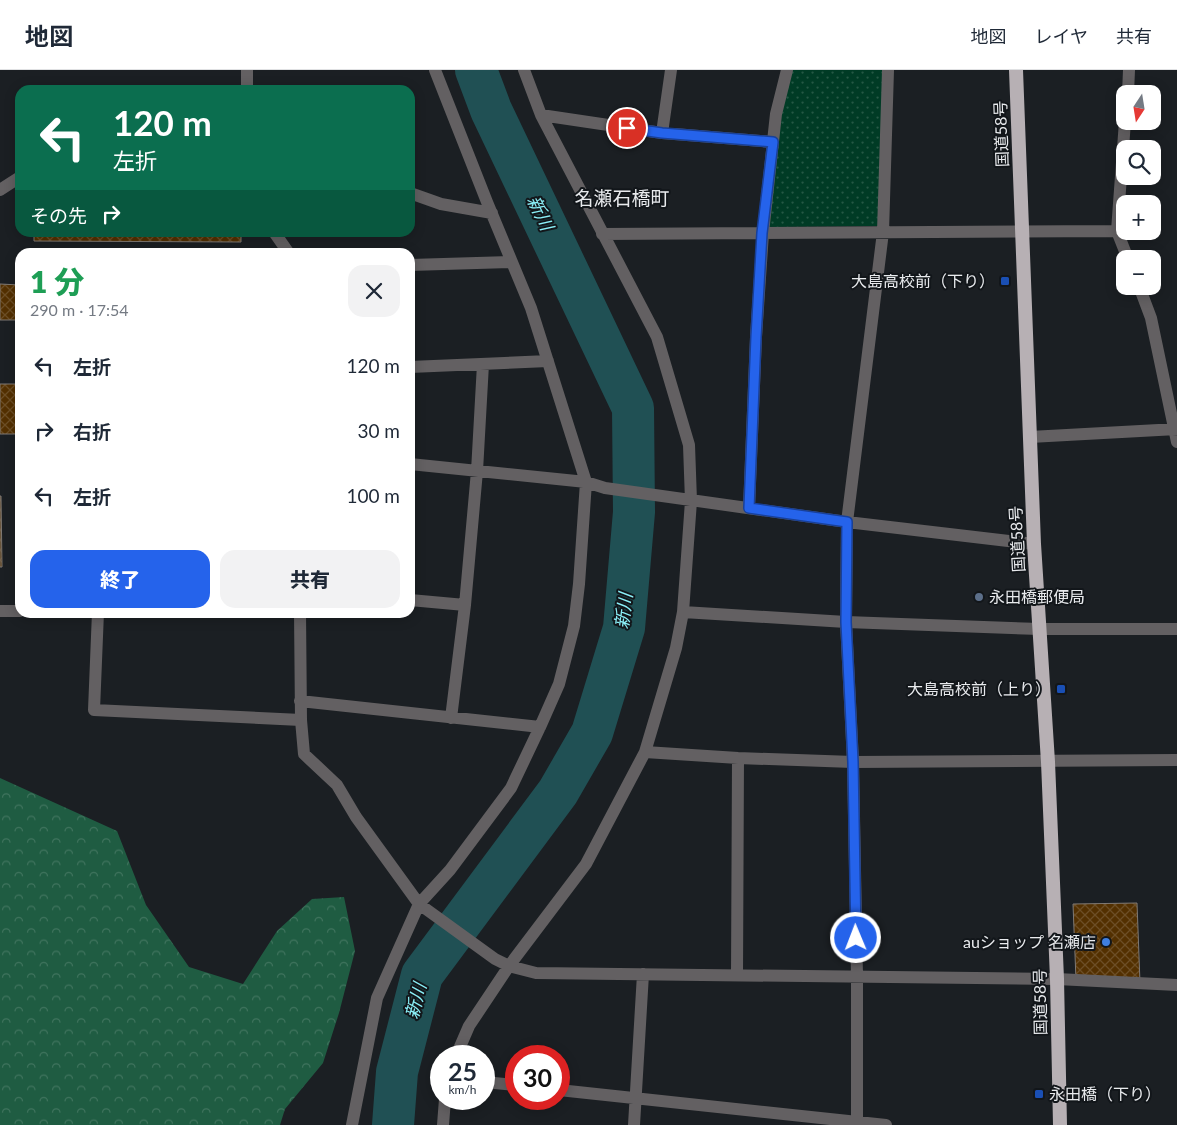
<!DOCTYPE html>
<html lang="ja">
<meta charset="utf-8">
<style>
:root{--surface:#fff;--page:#f2f2f3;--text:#1f2937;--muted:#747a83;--line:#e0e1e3;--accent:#2563eb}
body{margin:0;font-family:Lato,"Noto Sans JP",sans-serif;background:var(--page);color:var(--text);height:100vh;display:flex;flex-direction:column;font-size:19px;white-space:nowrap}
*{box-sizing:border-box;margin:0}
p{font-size:16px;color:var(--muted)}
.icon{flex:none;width:28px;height:28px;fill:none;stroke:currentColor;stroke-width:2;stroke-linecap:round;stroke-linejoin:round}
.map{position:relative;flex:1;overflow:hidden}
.sheet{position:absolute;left:15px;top:178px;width:400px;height:370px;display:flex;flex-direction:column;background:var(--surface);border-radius:15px;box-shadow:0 2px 12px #0003}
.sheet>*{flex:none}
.guide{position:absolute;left:15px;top:15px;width:400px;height:152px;border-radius:15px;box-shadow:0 2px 12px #0003;background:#0b6e4f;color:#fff;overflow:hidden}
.needle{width:32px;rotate:192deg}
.fabs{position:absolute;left:1116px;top:15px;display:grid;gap:10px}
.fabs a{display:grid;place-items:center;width:45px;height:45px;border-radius:10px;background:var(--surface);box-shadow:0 2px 12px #0003;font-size:25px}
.speed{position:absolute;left:430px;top:975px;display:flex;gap:10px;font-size:25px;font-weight:700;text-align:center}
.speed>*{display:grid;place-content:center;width:65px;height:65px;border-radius:50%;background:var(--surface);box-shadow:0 2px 12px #0003;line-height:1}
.speed small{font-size:12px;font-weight:400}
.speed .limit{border:8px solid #d22;background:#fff;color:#111}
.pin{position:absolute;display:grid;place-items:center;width:42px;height:42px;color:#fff;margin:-21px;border:2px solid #fff;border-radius:50%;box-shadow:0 1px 5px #0007}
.me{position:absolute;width:55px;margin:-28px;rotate:359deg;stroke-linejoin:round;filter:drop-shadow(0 0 4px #0008)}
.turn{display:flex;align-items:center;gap:18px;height:105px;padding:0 15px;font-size:22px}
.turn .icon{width:65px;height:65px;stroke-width:2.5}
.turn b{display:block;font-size:35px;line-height:42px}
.then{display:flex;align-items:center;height:48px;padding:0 15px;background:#0003;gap:10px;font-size:19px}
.round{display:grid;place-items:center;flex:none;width:52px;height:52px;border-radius:15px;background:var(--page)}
.overview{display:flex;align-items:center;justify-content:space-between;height:85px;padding:0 15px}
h1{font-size:30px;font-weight:800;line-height:38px;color:#1e9e55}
.primary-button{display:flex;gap:10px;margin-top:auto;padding:10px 15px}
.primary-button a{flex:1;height:58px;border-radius:15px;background:var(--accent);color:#fff;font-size:20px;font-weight:800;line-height:58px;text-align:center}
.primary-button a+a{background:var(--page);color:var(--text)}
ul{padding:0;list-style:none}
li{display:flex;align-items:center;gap:15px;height:65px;padding:0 15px}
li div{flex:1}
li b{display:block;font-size:19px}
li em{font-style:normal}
header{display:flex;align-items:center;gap:30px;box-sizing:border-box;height:70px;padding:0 25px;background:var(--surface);border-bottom:1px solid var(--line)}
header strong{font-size:24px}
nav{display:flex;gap:28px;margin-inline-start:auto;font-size:18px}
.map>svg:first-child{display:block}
.forest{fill:url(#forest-crowns)}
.park{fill:url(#park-dots)}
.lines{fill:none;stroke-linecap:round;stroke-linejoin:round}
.river{stroke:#205054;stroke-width:42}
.building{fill:url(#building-cross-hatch);stroke:#7f7974}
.minor{stroke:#636062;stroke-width:12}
.trunk{stroke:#b7b0b4;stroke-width:14}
.route-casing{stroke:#184099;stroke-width:12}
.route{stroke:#2563eb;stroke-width:9}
.transit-dot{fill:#1a4fb4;stroke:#12161a;stroke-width:2}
.service-dot{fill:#5c6f8a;stroke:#12161a;stroke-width:2}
.shop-dot{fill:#3f7fe0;stroke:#12161a;stroke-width:2}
.labels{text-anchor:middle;stroke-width:4;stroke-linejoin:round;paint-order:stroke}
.street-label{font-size:16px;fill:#e8eaed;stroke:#12161a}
.poi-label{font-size:16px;fill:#e8eaed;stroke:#12161a;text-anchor:end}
.water-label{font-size:18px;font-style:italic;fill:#8bf0f8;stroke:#12161a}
.quarter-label{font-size:19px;fill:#e8eaed;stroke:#12161a}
</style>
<header>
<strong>地図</strong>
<nav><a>地図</a><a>レイヤ</a><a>共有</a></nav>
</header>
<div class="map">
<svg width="1177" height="1055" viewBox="0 0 1177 1055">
<defs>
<pattern id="forest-crowns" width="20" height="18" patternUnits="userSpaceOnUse" patternTransform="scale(1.25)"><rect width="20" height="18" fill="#1f5c42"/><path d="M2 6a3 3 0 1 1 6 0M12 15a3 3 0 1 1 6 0" fill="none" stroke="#40745e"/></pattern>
<pattern id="park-dots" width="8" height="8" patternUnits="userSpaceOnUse" patternTransform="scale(1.25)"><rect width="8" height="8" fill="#003b25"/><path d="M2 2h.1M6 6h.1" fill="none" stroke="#255845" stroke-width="1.8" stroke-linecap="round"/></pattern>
<pattern id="building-cross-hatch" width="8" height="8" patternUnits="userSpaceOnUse" patternTransform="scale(1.25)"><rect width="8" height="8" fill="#533000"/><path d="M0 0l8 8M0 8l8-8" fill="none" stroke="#6c4e26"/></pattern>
</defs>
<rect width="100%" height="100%" fill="#1b1f23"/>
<!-- forest -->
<path class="forest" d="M0 708 117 761 146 835 189 897 243 914 277 861 312 829 344 827 355 881 339 943 323 993 285 1039 280 1055H0Z"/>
<!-- park -->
<path class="park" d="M790 0H884L879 156 765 157 776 64Z"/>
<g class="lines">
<!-- river -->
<path class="river" d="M393 1055 397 1002 422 905 558 722 592 663 624 558 634 442 633 338 491 40 476 0"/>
</g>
<!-- building -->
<path class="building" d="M34 162H241V172L34 171Z
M0 214 20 215V250H0Z
M0 314H20V364H0Z
M0 426H1L2 497H0Z
M1137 833 1140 913 1076 910 1073 834Z"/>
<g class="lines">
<!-- minor -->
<path class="minor" d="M247 20V0
M1128 24 1129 0
M541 45 662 63 773 72
M1125 51 1117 161 1128 189
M662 63 671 0
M0 120 20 107
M410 123 441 134 492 143
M274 162 288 182
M602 164 1117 161
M410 195 512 192
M1139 216 1151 248 1177 372
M410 297 548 291
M1030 367 1177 359
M410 394 586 412 605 418 847 452 1034 474
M749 438 756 267 763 163 776 44 787 0
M410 530 465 535
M0 541H20
M98 542 94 640 301 650
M300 542 301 650 304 684 337 715 356 747 419 834 495 889 509 896 536 903 1057 909 1177 915
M683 542 846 552 1040 559H1177
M300 631 540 657
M451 648 465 535 477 401 483 294
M645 682 738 688 853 692 1177 690
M737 905 738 688
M456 986 469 956 509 896 586 794 645 682 676 578 683 542 691 431 689 375 657 267 541 45 524 0
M484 1012 516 1015
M559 1020 886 1055
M352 1055 377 928 419 834 450 800 511 718 540 657 559 614 574 556 579 514 586 412 531 238 487 132 435 0
M443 1055 445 1029
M634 1055 643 904
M857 1055V907L853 692 846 552 847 452 883 162 888 0"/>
<!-- trunk -->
<path class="trunk" d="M1016 0 1034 474 1048 692 1057 909 1060 1055"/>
</g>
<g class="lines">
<!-- route casing -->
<g class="route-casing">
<path id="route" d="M627 58 662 63 773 72 762 163 756 267 749 438 847 452 846 552 853 692 856 868"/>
</g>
<!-- route -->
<use href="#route" class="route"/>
</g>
<!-- markers -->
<g class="transit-dot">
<rect x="1000" y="206" width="10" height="10" rx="2.5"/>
<rect x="1056" y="614" width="10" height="10" rx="2.5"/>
<rect x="1034" y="1019" width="10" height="10" rx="2.5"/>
</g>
<circle class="service-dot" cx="979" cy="527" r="5"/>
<circle class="shop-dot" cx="1106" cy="872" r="5"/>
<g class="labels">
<!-- street labels -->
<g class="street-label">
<text transform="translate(1001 64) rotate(-92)" y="6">国道58号</text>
<text transform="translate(1017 469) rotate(-93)" y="6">国道58号</text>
<text transform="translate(1040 932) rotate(-91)" y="6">国道58号</text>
</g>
<!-- poi labels -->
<g class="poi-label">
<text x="995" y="217">大島高校前（下り）</text>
<text x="989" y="533" text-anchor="start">永田橋郵便局</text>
<text x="1051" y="625">大島高校前（上り）</text>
<text x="1096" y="878">auショップ 名瀬店</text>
<text x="1049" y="1030" text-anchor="start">永田橋（下り）</text>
</g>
<!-- water labels -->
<g class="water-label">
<text transform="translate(540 143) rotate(64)" y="6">新川</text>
<text transform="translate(624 541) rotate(-83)" y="6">新川</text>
<text transform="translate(416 931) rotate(-75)" y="6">新川</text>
</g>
<!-- quarter labels -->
<g class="quarter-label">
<text x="622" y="135">名瀬石橋町</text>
</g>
</g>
</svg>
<div class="fabs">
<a><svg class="needle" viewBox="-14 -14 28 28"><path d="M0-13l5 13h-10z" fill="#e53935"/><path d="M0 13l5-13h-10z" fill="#747a83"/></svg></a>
<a><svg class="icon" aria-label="search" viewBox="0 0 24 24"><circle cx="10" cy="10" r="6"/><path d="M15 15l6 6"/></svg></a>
<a>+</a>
<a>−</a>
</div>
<div class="speed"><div>25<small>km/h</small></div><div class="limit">30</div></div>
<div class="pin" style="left:627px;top:58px;background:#d93025"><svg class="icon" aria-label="arrive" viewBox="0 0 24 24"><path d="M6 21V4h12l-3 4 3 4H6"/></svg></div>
<svg class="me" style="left:856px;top:868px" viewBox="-20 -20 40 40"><circle r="17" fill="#2563eb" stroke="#fff" stroke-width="3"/><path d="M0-11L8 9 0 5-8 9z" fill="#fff"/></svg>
<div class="guide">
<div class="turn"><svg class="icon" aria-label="left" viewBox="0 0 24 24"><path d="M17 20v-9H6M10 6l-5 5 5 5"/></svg><div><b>120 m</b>左折</div></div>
<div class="then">その先<svg class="icon" aria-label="right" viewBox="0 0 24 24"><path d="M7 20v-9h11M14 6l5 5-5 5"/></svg></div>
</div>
<section class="sheet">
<div class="overview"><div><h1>1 分</h1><p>290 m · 17:54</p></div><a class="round"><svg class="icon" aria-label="close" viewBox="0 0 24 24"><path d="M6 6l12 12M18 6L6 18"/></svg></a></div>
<ul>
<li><svg class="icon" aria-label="left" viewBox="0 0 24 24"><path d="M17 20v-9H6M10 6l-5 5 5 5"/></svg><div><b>左折</b></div><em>120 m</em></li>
<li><svg class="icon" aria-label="right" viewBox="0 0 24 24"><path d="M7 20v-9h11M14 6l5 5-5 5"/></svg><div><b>右折</b></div><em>30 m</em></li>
<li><svg class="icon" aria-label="left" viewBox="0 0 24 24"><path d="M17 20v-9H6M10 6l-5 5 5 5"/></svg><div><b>左折</b></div><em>100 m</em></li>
</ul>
<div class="primary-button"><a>終了</a><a>共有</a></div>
</section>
</div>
